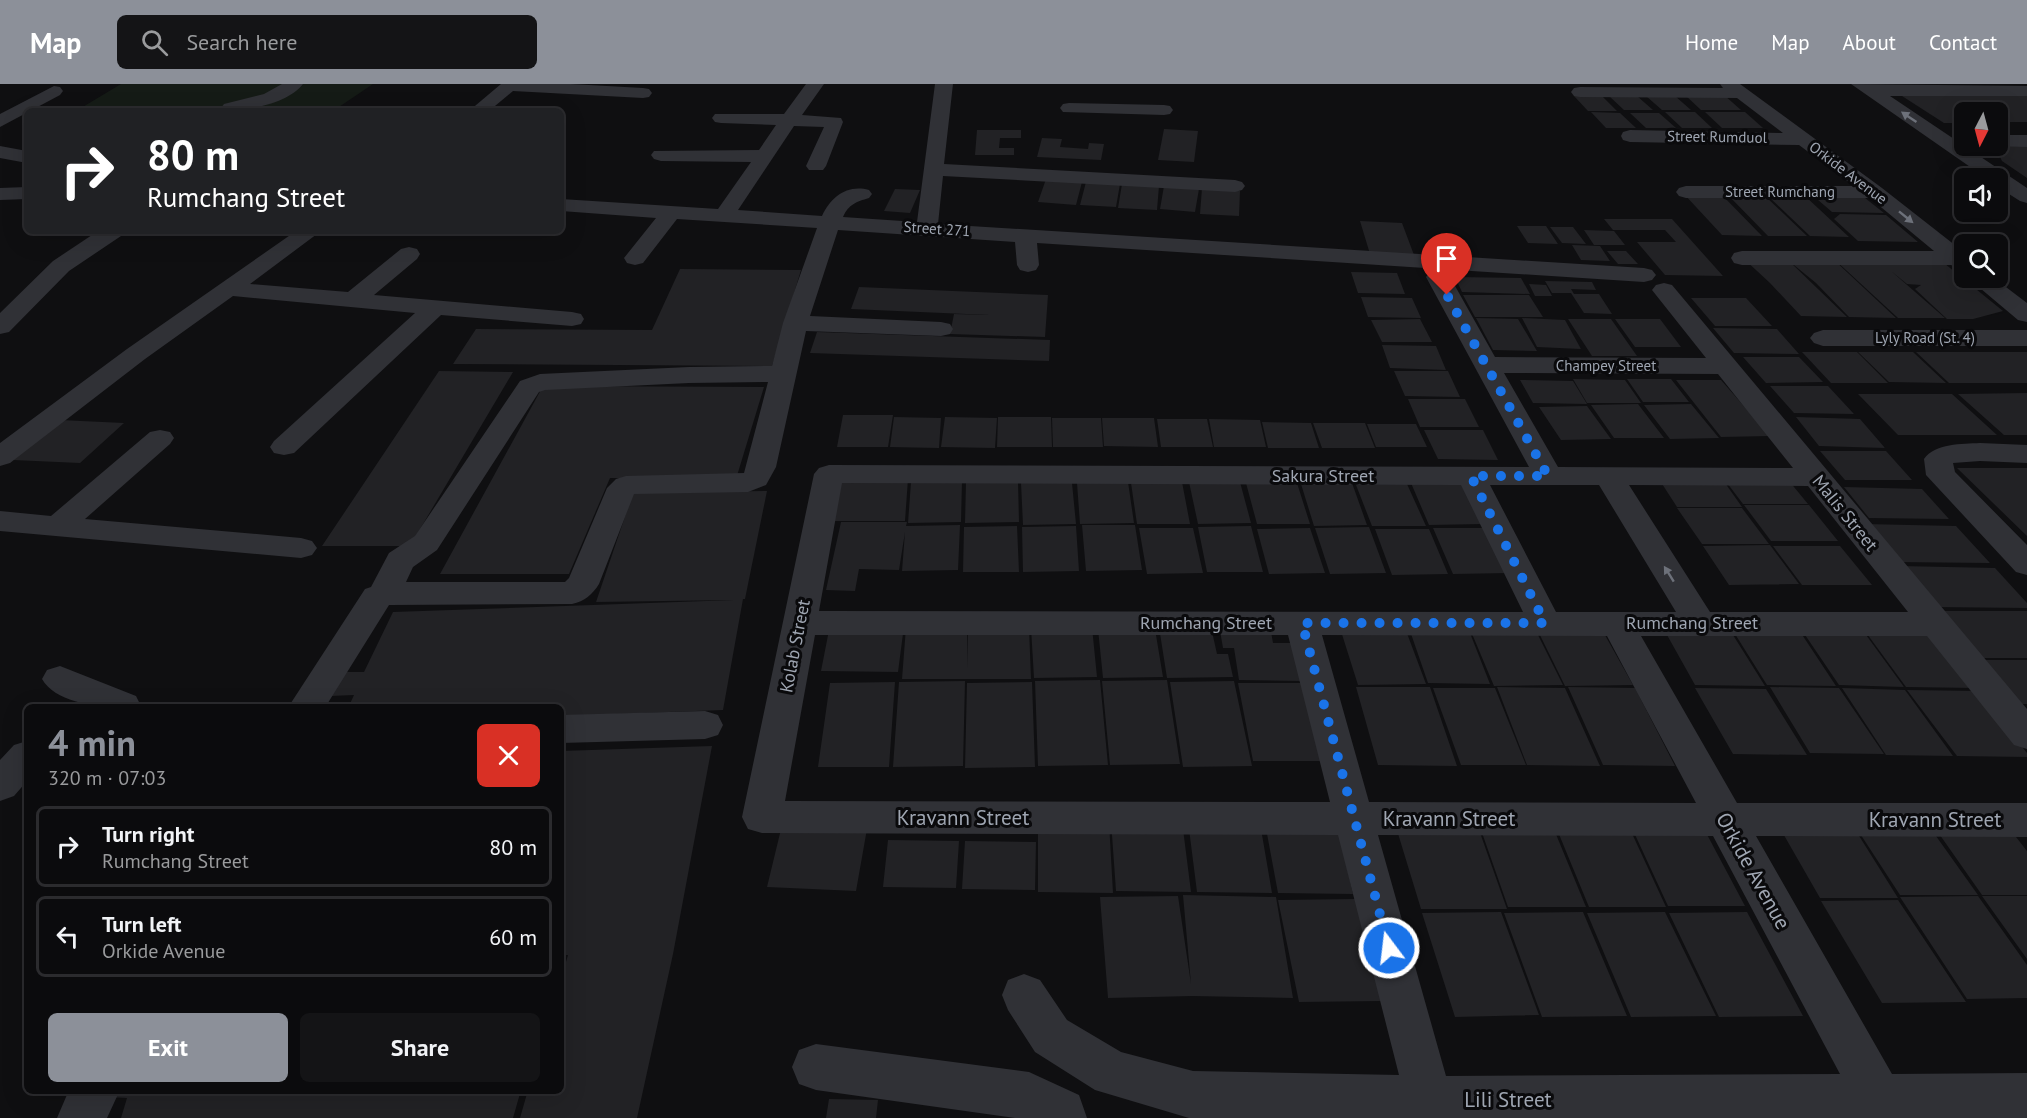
<!DOCTYPE html>
<meta charset="utf-8">
<style>
:root{--surface:#0b0b0d;--page:#141416;--text:#f1f3f6;--muted:#9a9b9d;--line:#2b2b2e;--accent:#8c9099}
body{margin:0;font-family:"PT Sans",sans-serif;background:var(--page);color:var(--text);height:100vh;display:flex;flex-direction:column;font-size:22px;white-space:nowrap}
*{box-sizing:border-box;margin:0}
p{font-size:20px;color:var(--muted)}
.icon{flex:none;width:33px;height:33px;fill:none;stroke:currentColor;stroke-width:2;stroke-linecap:round;stroke-linejoin:round}
.map{position:relative;flex:1;overflow:hidden}
.sheet{position:absolute;left:24px;top:620px;width:540px;height:390px;display:flex;flex-direction:column;background:var(--surface);border-radius:9px;box-shadow:0 6px 24px #0002,0 0 0 2px var(--line)}
.sheet>*{flex:none}
.banner{position:absolute;left:24px;top:24px;width:540px;height:126px;border-radius:9px;box-shadow:0 6px 24px #0002,0 0 0 2px var(--line);background:#202124;color:#fff;overflow:hidden}
.needle{width:39px;rotate:186deg}
.buttons{position:absolute;left:1954px;top:18px;display:grid;gap:12px}
.buttons a{display:grid;place-items:center;width:54px;height:54px;border-radius:9px;background:var(--surface);box-shadow:0 6px 24px #0002,0 0 0 2px var(--line);font-size:30px}
.pin{position:absolute;display:grid;place-items:center;width:51px;height:51px;color:#fff;margin:-62px -26px;border-radius:50% 50% 50% 0;rotate:-45deg;box-shadow:0 0 6px #0007}
.pin .icon{rotate:45deg}
.me{position:absolute;width:66px;margin:-33px;rotate:345deg;stroke-linejoin:round;filter:drop-shadow(0 0 4px #0008)}
.turn{display:flex;align-items:center;gap:21px;height:126px;padding:0 24px;font-size:27px}
.turn .icon{width:78px;height:78px;stroke-width:2.5}
.turn b{display:block;font-size:42px;line-height:51px}
.round{display:grid;place-items:center;flex:none;width:63px;height:63px;border-radius:9px;background:var(--page)}
.headline{display:flex;align-items:center;justify-content:space-between;height:102px;padding:0 24px}
h1{font-size:36px;font-weight:800;line-height:45px;color:var(--accent)}
.button{display:flex;gap:12px;margin-top:auto;padding:12px 24px}
.button a{flex:1;height:69px;border-radius:9px;background:var(--accent);color:#fff;font-size:24px;font-weight:800;line-height:69px;text-align:center}
.button a+a{background:var(--page);color:var(--text)}
ul{padding:0;list-style:none}
li{display:flex;align-items:center;gap:18px;height:81px;margin:0 12px 9px;padding:0 12px;border:3px solid var(--line);border-radius:9px}
li div{flex:1}
li b{display:block;font-size:22px}
li em{font-style:normal}
header{display:flex;align-items:center;gap:36px;box-sizing:border-box;height:84px;padding:0 30px;background:var(--accent);color:#fff}
header strong{font-size:28px}
nav{display:flex;gap:33px;margin-inline-start:auto;font-size:21px}
.search{width:420px;height:54px;background:var(--page);display:flex;align-items:center;gap:15px;box-sizing:border-box;padding:0 21px;border-radius:9px;color:var(--muted);font-size:22px}
.map>svg:first-child{display:block}
.green{fill:#151b16}
.building{fill:#222225}
.lines{fill:none;stroke-linecap:round;stroke-linejoin:round}
.minor{fill:#303136;fill-rule:evenodd}
.oneway{fill:#6d717a}
.route{stroke:#1a73e8;stroke-width:10;stroke-dasharray:0 18}
.labels{text-anchor:middle;stroke-width:6;stroke-linejoin:round;paint-order:stroke}
.far-street-label{font-size:15px;fill:#9fa6b2;stroke:#0a0a0c}
.street-label{font-size:18px;fill:#9fa6b2;stroke:#0a0a0c}
.near-street-label{font-size:21px;fill:#9fa6b2;stroke:#0a0a0c}
</style>
<header>
<strong>Map</strong>
<div class="search"><svg class="icon" aria-label="search" viewBox="0 0 24 24"><circle cx="10" cy="10" r="6"/><path d="M15 15l6 6"/></svg>Search here</div>
<nav><a>Home</a><a>Map</a><a>About</a><a>Contact</a></nav>
</header>
<div class="map">
<svg width="2027" height="1034" viewBox="0 0 2027 1034">
<rect width="100%" height="100%" fill="#0f0f11"/>
<!-- green -->
<path class="green" d="M121 0H373L333 27H76Z"/>
<!-- building -->
<path class="building" d="M2027 8V38H1998V28H1965V39H1944L1902 12Z
M1685 11H1724L1741 26H1701Z
M1574 12H1602L1617 27H1588Z
M1609 12H1637L1653 26H1624Z
M1646 12H1675L1691 26H1662Z
M1591 28 1620 29 1636 44H1606Z
M1665 28H1695L1712 44H1682Z
M1705 28H1745L1763 44H1722Z
M1630 29H1659L1676 44H1646Z
M1164 45 1198 47 1194 78 1158 76Z
M977 46H1021V54H1000L999 64H1014V71H975Z
M1042 54 1062 55 1060 63 1088 65 1089 59 1104 60 1101 76 1037 73Z
M1998 58H2027V94L2002 77 1999 71 1982 62H1998Z
M1046 95 1082 98 1076 121 1038 118Z
M1086 98 1120 100 1116 123 1080 121Z
M1122 100 1159 102 1157 126 1118 124Z
M1164 102 1199 105 1195 128 1160 125Z
M1202 104 1240 107 1239 132 1200 130Z
M895 105 920 106 910 129 884 127Z
M1810 109 1860 110 1884 129 1832 128Z
M1684 110H1721L1762 152 1722 151Z
M1727 110 1764 111 1807 152H1768Z
M1767 111H1804L1849 153 1810 152Z
M1840 130 1886 131 1918 158 1858 157 1834 135Z
M1604 135H1672L1723 192 1665 191 1637 158H1676L1665 146H1613Z
M1360 137 1402 139 1414 171 1370 170Z
M1517 142H1546L1558 160 1528 159Z
M1550 143H1573L1586 160 1562 159Z
M1584 146 1614 147 1625 161H1594Z
M1572 161 1600 162 1610 177 1581 176Z
M1607 167H1626L1638 180H1618Z
M1743 174 1833 175 1896 234 1849 233 1816 199 1789 177 1847 233 1801 232 1770 199Z
M1834 175H1939L2003 227 1973 235H1947L1915 205 1921 201 1907 200 1891 187 1945 234H1898Z
M680 185 801 186 772 282 453 280 476 245 652 246Z
M1351 188 1397 189 1405 210 1358 209Z
M1455 193 1521 194 1530 210 1462 208Z
M1545 197 1592 198 1596 206 1571 205 1574 210H1599L1612 230 1584 229 1571 209H1552Z
M1529 200 1546 201 1552 212H1535Z
M859 203 1048 211 1045 253 950 250 954 230 989 231 851 225Z
M1463 211H1529L1543 233H1475Z
M1361 213 1412 214 1421 234 1368 233Z
M1691 214H1746L1772 242H1715Z
M1476 234 1518 235 1537 267 1493 266Z
M1522 234 1565 236 1581 265 1537 263Z
M1420 235 1432 258H1382L1371 236Z
M1568 235H1611L1637 272H1592Z
M1615 235H1660L1681 263H1635Z
M1713 244 1777 245 1799 270 1734 269Z
M817 248 1050 256 1049 277 810 269Z
M1382 261 1436 262 1446 286 1390 284Z
M1802 268H1857L1888 299H1831Z
M1858 268H1913L1946 299 1889 298Z
M1916 268H2027V299H1949Z
M1743 273H1799L1823 298 1766 299Z
M439 287 513 288 410 462H322Z
M1394 287H1448L1460 313 1405 312Z
M1573 295 1625 296 1641 319H1587Z
M1627 295H1671L1689 318H1643Z
M1520 296 1573 297 1587 320 1533 319Z
M1676 296H1721L1770 352 1721 353Z
M543 302 764 303 736 395 610 394 569 490H440Z
M1770 302H1828L1854 330 1794 329Z
M2027 309V351H2004L1958 310Z
M1858 310H1952L1997 351H1898Z
M1408 315H1465L1479 343H1420Z
M1638 320 1664 354H1614L1591 321Z
M1691 320 1719 354 1670 355 1644 321Z
M1587 322 1611 355 1561 356 1539 323Z
M843 331H893L888 363H837Z
M894 333 941 334 939 364 890 363Z
M945 333 997 334 995 364 941 363Z
M998 333H1051L1052 363H997Z
M1796 333 1860 335 1885 364 1819 362Z
M1052 334H1101L1103 363H1053Z
M1102 334H1154L1158 363 1104 362Z
M1157 335H1207L1213 363H1161Z
M1209 335 1260 336 1266 363H1214Z
M60 336 124 339 80 379 13 376Z
M1262 338 1311 339 1319 364H1268Z
M1313 339H1365L1375 364H1322Z
M1367 340H1416L1427 363H1376Z
M1424 346H1483L1498 376 1438 375Z
M1820 367H1886L1912 396H1845Z
M1957 384H2027V452Z
M1780 386 1808 420H1743L1718 387Z
M1655 389H1718L1742 423H1677Z
M840 395H908L905 437H833Z
M962 397 961 438 908 439 911 398Z
M1018 397 1019 438 965 439 966 398Z
M1128 398 1134 439 1080 440 1077 399Z
M1182 398 1190 440H1137L1131 399Z
M1189 398H1240L1251 439 1198 440Z
M1021 399H1072L1076 440 1023 441Z
M1246 399H1297L1310 440H1257Z
M1352 399 1367 441 1314 442 1301 400Z
M1411 399H1462L1483 440 1429 441Z
M1407 400 1426 442H1372L1356 401Z
M1844 403 1922 405 1949 435 1869 434Z
M767 407 745 515H743L723 626 561 632V622H349L354 611 330 612 343 588H364L393 528 734 516 596 518 633 409Z
M1744 421H1809L1838 457H1771Z
M1677 424H1742L1769 460H1702Z
M841 438H907L906 442 960 441 958 486 902 487 905 448 899 486 859 485 855 507 826 506Z
M1864 440 1956 442 1990 479 1895 478Z
M1082 441H1135L1142 486 1086 487Z
M1017 442 1019 488H963L964 443Z
M1076 442 1079 487 1023 488 1022 443Z
M1251 442 1263 488H1207L1198 443Z
M1369 443 1386 489 1330 490 1315 444Z
M1139 444H1193L1203 489 1147 490Z
M1310 444 1325 489 1269 490 1257 445Z
M1433 444H1486L1509 489 1453 490Z
M1375 445H1429L1448 490 1392 491Z
M1770 461 1799 500 1729 501 1703 462Z
M1773 462H1840L1872 501H1802Z
M1900 482 1995 484 2027 519V524L1933 523Z
M1934 527H2027V574H1973Z
M830 541 904 542 898 588 821 587Z
M1219 541 1270 542 1273 559H1294L1302 597 1239 596 1234 564H1223Z
M1662 542 1728 543 1765 602 1695 601Z
M1730 542 1797 543 1836 602 1767 601Z
M1799 542 1861 544 1904 603 1839 601Z
M906 543H967V584L968 544 1029 543 1031 595H902Z
M1092 543 1097 593 1034 594 1031 544Z
M1159 543H1211L1217 570H1228L1233 593 1167 594Z
M1862 543 1929 544 1976 604 1906 603Z
M1340 544H1405L1426 600 1358 601Z
M1409 544H1468L1490 600 1428 599Z
M1601 544 1633 601 1565 602 1537 545Z
M1098 545H1155L1163 593 1103 594Z
M1470 545H1535L1563 601 1494 602Z
M1975 576H2027V620H2012Z
M1100 596 1108 681 1038 682 1035 597Z
M1167 596 1180 680 1110 681 1102 597Z
M965 597 963 682 893 683 899 598Z
M1234 597 1252 682 1183 683 1170 598Z
M895 598 889 683H818L830 599Z
M1032 598 1035 683 965 684 967 599Z
M1238 599H1305L1325 677H1253Z
M1356 603H1430L1457 682 1378 681Z
M1497 603 1565 604 1600 682 1527 681Z
M1568 603 1635 604 1675 682 1603 681Z
M1770 603 1839 604 1884 670 1810 669Z
M1433 604H1495L1526 681H1461Z
M1695 604 1766 605 1807 671 1733 670Z
M1842 604 1905 606 1953 672 1886 671Z
M1907 606 1978 607 2027 669V673L1957 672Z
M712 662 673 870 637 1034H520L528 1006H561V895L568 871H561V667Z
M1038 737 1109 738 1113 809 1038 808Z
M1111 737H1182L1191 808 1116 807Z
M1188 737 1260 739 1272 809 1197 808Z
M1265 739 1337 740 1353 810 1278 809Z
M782 741 867 745 856 807 767 803Z
M1631 742 1703 743 1745 822H1668Z
M1396 743H1478L1507 825H1421Z
M1480 743H1553L1586 823H1508Z
M1556 743H1629L1666 823H1589Z
M1935 744H2009L2027 767V811H1982Z
M1857 745H1931L1978 811H1900Z
M1781 746 1856 747 1898 814H1820Z
M888 756 959 757 956 804 883 803Z
M965 757 1036 758 1035 806 962 805Z
M1183 811 1276 813 1293 914 1192 912 1108 914 1100 813 1178 812 1191 900Z
M1978 812 2027 881V914L1967 915 1900 813Z
M1982 812H2027V875Z
M1355 815 1382 917 1299 918 1278 816Z
M1898 816 1966 918 1882 919 1821 817Z
M1501 828 1539 931 1455 933 1422 829Z
M1583 828 1627 932 1542 933 1504 829Z
M1665 828 1716 932 1631 933 1587 829Z
M1747 828 1803 932 1719 933 1669 829Z
M112 1006H521L513 1034H121L127 1014 108 1013Z
M829 1015 878 1016 876 1034H826Z"/>
<g class="lines">
<!-- minor -->
<path class="minor" d="M282 0H303C288 20 246 27 223 27L221 24 224 20 264 10Z
M501 0H571L643 4 649 5 652 9 649 13 643 14 513 7 489 27H469Z
M806 0H824L802 31 841 34 843 38 826 82 823 86H809L806 82 824 43 794 42 738 126 822 132C831 113 847 100 869 106L872 110 869 114C856 118 849 120 843 133L917 138 935 0H953L944 80 1235 96 1242 98 1245 102 1242 106 1235 108 943 92 938 140 1644 184 1652 186 1656 191 1652 196 1644 198 1037 159 1039 181 1036 186 1028 188 1020 186 1017 181 1015 158 838 146 810 232 941 238 950 240 953 245 950 250 941 252 806 247 776 383 766 401 748 408 634 410 599 500C592 511 585 517 572 520L389 521 326 622H289L365 505 371 503 389 469 415 452 520 297 540 290 689 283 772 282 783 239 817 144 677 135 643 179 635 181 627 179 624 174 656 134 561 127V115L718 125 751 78 661 77 654 75 651 71 654 67 759 66 776 41 721 39 715 38 712 34 715 30H784ZM768 298 744 389 626 392 616 395 607 404 569 494 565 498H406L413 483 437 466 539 308 545 306 689 299Z
M1720 0H1740L1882 104 1965 169V188L1951 181H1742L1734 179 1731 174 1734 169 1742 167H1934L1870 114H1686L1679 112 1676 108 1679 104 1686 102H1854L1799 61 1630 58 1623 56 1621 52 1623 48 1630 46 1783 49 1737 14 1580 13 1574 12 1571 8 1574 4 1580 3 1723 4Z
M1851 0 2027 2V12H1890L2027 104V119L2020 117 1998 103V94H1986Z
M54 2 60 3 63 7 60 11 0 43V30Z
M1069 19 1164 21 1170 22 1173 26 1170 30 1164 31 1063 28 1060 24 1063 20Z
M1998 51H2027V63L1993 62H1998Z
M0 62 27 67V79L0 74Z
M27 103V115L0 116V104Z
M98 147H124L121 152 69 187 9 248 0 250V229L53 177Z
M296 147H321L250 200 348 208 401 165 409 163 417 165 420 170 417 175 374 211 572 228 581 230 584 235 581 240 572 242 441 231 294 369 284 371 274 369 270 363 274 357 415 229 233 212 145 275 10 379 0 382V359L127 265Z
M1438 186 1446 188 1450 193 1495 273 1706 274 1652 206 1656 201 1664 199 1672 201 2027 625V665L2014 661 1927 552H1641L1737 719H2027V753L1756 752 1892 990 2027 989V1034H1189L1095 1006 1035 968 1008 926 1002 911 1008 896 1024 890 1040 896 1067 936 1121 968 1193 987 1399 991 1338 751 762 749 748 745 742 733 814 390 819 384 829 381 1529 383 1426 193 1430 188ZM1504 289 1718 290 1793 384 1558 383ZM842 399 1461 401 1523 528 819 527ZM1490 401H1599L1676 528H1556ZM1629 401 1808 402 1908 528H1710ZM815 551H1288L1330 718 785 717ZM1322 551 1607 552 1696 719 1369 718ZM1378 751 1713 752 1840 990 1446 992Z
M1968 194H1994L2027 219V238L2018 236Z
M1823 246H2027V262H1823L1814 259 1810 254 1814 249Z
M160 346 170 348 174 354 170 360 85 435 301 454 312 457 317 464 312 471 301 474 0 447V427L51 432 150 348Z
M1980 359 2027 361V379L1980 377 1953 379 1955 388 2027 461V491L2016 488 1926 391 1924 375C1935 359 1962 360 1980 359Z
M60 582 136 612 141 622C113 625 58 623 42 595L47 586Z
M705 627 718 631 723 641 718 651 705 655 561 659V631Z
M27 657V697L14 712 0 717V676L14 661Z
M816 960 1029 988 1079 1011 1087 1034H1015L816 1006 799 1000 792 983 799 966Z
M69 1006H120L107 1034H57Z"/>
</g>
<!-- one-way arrows -->
<defs><path id="oneway-solid" d="M-6-.8H1V-3.2L6.5 0L1 3.2V.8H-6Z" transform="scale(1.5)"/></defs>
<g class="oneway">
<use href="#oneway-solid" transform="translate(1909 33) rotate(-146)"/>
<use href="#oneway-solid" transform="translate(1906 133) rotate(39)"/>
<use href="#oneway-solid" transform="translate(1669 490) rotate(-122)"/>
</g>
<g class="lines">
<!-- route -->
<path class="route" d="M1389 864 1302 539H1545L1471 392H1548L1447 211"/>
</g>
<g class="labels">
<!-- far-street labels -->
<g class="far-street-label">
<text transform="translate(1717 53) rotate(1)" y="5">Street Rumduol</text>
<text transform="translate(1848 89) rotate(37)" y="5">Orkide Avenue</text>
<text x="1780" y="113">Street Rumchang</text>
<text transform="translate(937 145) rotate(4)" y="5">Street 271</text>
<text x="1925" y="259">Lyly Road (St. 4)</text>
<text x="1606" y="287">Champey Street</text>
</g>
<!-- street labels -->
<g class="street-label">
<text x="1323" y="398">Sakura Street</text>
<text transform="translate(1845 429) rotate(51)" y="6">Malis Street</text>
<text x="1206" y="545">Rumchang Street</text>
<text x="1692" y="545">Rumchang Street</text>
<text transform="translate(795 562) rotate(-79)" y="6">Kolab Street</text>
</g>
<!-- near-street labels -->
<g class="near-street-label">
<text x="963" y="741">Kravann Street</text>
<text x="1449" y="742">Kravann Street</text>
<text x="1935" y="743">Kravann Street</text>
<text transform="translate(1753 787) rotate(61)" y="7">Orkide Avenue</text>
<text x="1508" y="1023">Lili Street</text>
</g>
</g>
</svg>
<div class="buttons">
<a><svg class="needle" viewBox="-14 -14 28 28"><path d="M0-13l5 13h-10z" fill="#e53935"/><path d="M0 13l5-13h-10z" fill="#9a9b9d"/></svg></a>
<a><svg class="icon" aria-label="sound" viewBox="0 0 24 24"><path d="M4 9h4l5-4v14l-5-4H4zM17 9q2 3 0 6"/></svg></a>
<a><svg class="icon" aria-label="search" viewBox="0 0 24 24"><circle cx="10" cy="10" r="6"/><path d="M15 15l6 6"/></svg></a>
</div>
<div class="pin" style="left:1447px;top:211px;background:#d93025"><svg class="icon" aria-label="arrive" viewBox="0 0 24 24"><path d="M6 21V4h12l-3 4 3 4H6"/></svg></div>
<svg class="me" style="left:1389px;top:864px" viewBox="-20 -20 40 40"><circle r="17" fill="#1a73e8" stroke="#fff" stroke-width="3"/><path d="M0-11L8 9 0 5-8 9z" fill="#fff"/></svg>
<div class="banner">
<div class="turn"><svg class="icon" aria-label="right" viewBox="0 0 24 24"><path d="M7 20v-9h11M14 6l5 5-5 5"/></svg><div><b>80 m</b>Rumchang Street</div></div>
</div>
<section class="sheet">
<div class="headline"><div><h1>4 min</h1><p>320 m · 07:03</p></div><a class="round" style="background:#d93025;color:#fff"><svg class="icon" aria-label="close" viewBox="0 0 24 24"><path d="M6 6l12 12M18 6L6 18"/></svg></a></div>
<ul>
<li><svg class="icon" aria-label="right" viewBox="0 0 24 24"><path d="M7 20v-9h11M14 6l5 5-5 5"/></svg><div><b>Turn right</b><p>Rumchang Street</p></div><em>80 m</em></li>
<li><svg class="icon" aria-label="left" viewBox="0 0 24 24"><path d="M17 20v-9H6M10 6l-5 5 5 5"/></svg><div><b>Turn left</b><p>Orkide Avenue</p></div><em>60 m</em></li>
</ul>
<div class="button"><a>Exit</a><a>Share</a></div>
</section>
</div>
